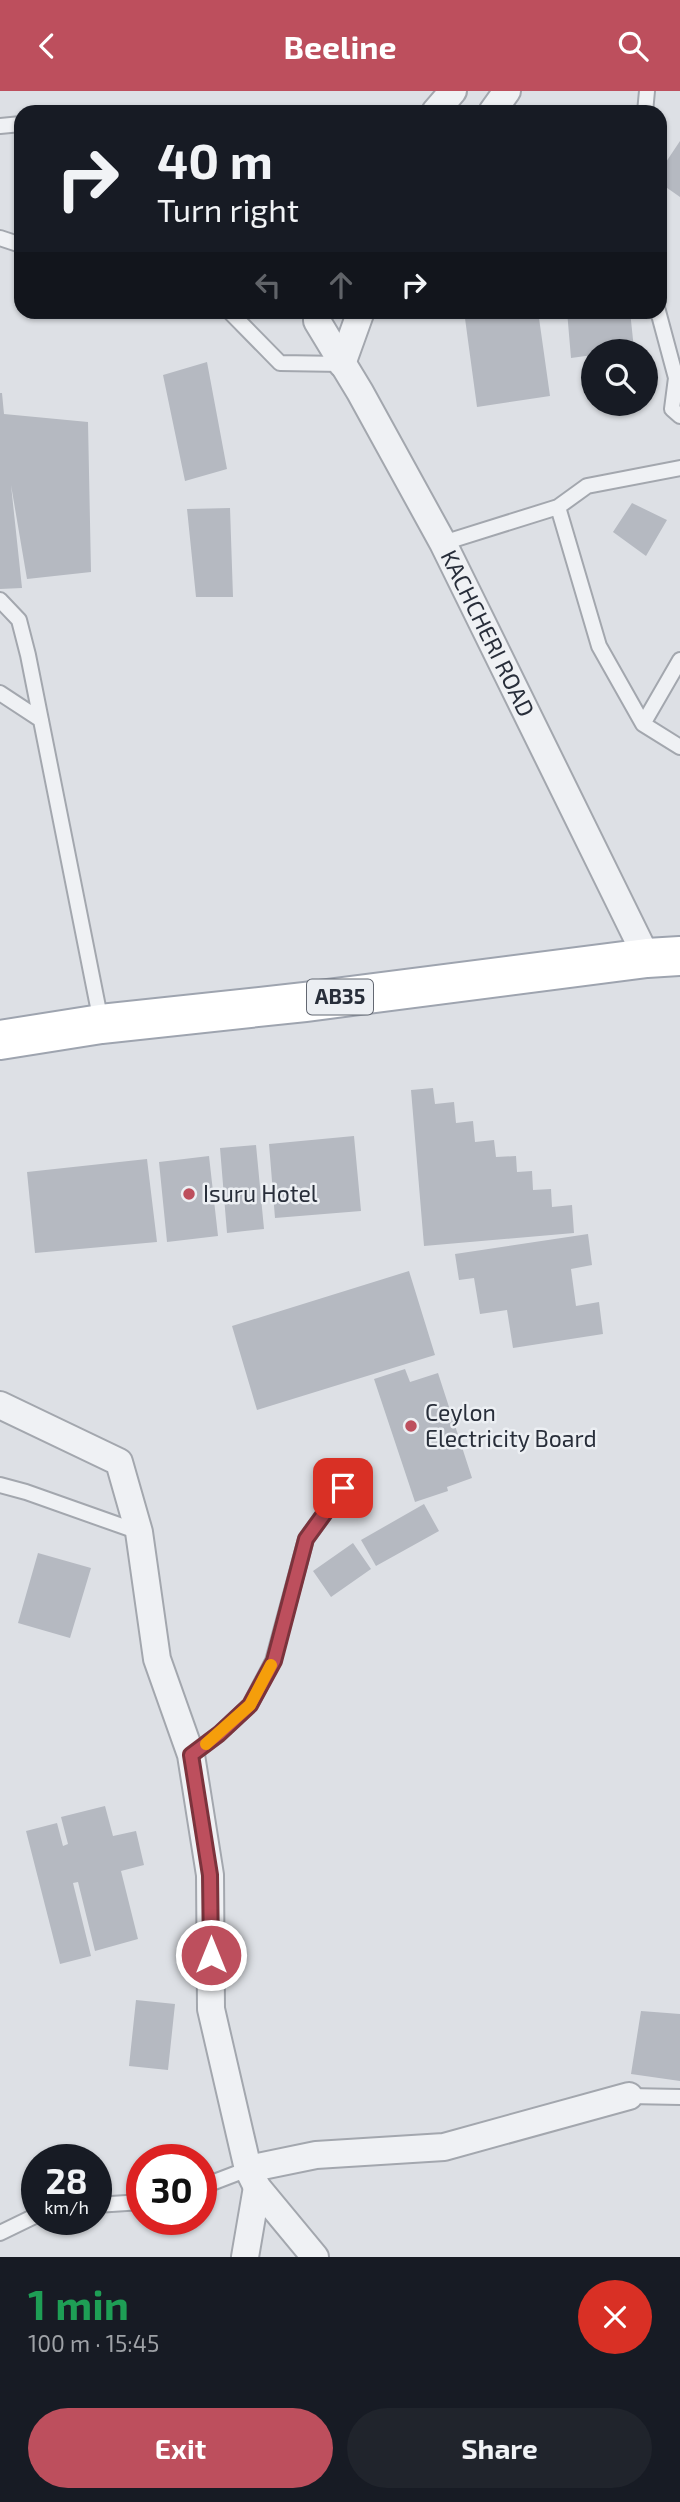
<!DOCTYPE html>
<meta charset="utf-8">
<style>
:root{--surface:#171b24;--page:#20242c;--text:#f1f3f6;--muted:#9ea1a6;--accent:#bd4f5d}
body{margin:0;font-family:"Exo 2",sans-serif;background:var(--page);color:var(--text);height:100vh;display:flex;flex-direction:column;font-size:26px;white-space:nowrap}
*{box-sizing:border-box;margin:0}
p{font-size:23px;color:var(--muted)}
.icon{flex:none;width:38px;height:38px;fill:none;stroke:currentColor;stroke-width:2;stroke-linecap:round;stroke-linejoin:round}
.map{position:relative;height:2166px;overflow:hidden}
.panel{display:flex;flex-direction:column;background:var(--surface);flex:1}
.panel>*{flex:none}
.top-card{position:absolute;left:14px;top:14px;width:653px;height:214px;border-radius:21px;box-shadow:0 2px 5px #0004;background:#171b24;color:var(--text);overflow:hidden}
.fabs{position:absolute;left:581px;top:248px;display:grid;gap:14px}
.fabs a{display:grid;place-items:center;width:77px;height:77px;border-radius:50%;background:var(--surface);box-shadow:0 2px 5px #0004;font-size:35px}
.speed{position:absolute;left:21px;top:2053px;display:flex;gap:14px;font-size:35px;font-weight:700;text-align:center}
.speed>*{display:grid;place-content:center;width:91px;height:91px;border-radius:50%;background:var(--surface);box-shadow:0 2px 5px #0004;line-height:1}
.speed small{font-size:18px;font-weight:400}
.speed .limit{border:10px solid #d22;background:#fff;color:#111}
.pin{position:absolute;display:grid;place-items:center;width:60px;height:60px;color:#fff;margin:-30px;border-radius:14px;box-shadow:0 4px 10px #0006}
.me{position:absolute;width:77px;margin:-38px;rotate:0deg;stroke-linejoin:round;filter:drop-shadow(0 0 5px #0008)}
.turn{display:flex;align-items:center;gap:24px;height:147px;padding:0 28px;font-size:32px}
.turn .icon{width:91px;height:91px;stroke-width:2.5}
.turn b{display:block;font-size:49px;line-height:60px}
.lanes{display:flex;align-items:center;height:66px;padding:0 28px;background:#0003;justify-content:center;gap:35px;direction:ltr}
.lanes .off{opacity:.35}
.round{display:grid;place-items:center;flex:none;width:74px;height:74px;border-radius:37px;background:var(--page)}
.headline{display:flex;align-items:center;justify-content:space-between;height:119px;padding:0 28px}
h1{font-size:42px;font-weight:700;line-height:52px;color:#1e9e55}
.cta{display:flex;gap:14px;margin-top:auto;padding:14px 28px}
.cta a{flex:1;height:80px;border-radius:42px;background:var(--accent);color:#fff;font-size:28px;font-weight:700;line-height:80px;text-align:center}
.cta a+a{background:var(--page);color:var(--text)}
header{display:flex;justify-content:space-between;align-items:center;height:91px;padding:0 28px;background:var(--accent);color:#fff;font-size:32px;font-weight:700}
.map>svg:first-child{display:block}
.building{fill:#b5b9c1}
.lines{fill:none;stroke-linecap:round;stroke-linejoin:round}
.lane-casing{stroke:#a3a7ae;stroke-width:18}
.street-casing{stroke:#a3a7ae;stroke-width:30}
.primary-casing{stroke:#9ea4af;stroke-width:42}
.lane{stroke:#eff1f4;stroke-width:14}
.street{stroke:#eff1f4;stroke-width:26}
.primary{stroke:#fff;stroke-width:38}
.route-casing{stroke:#7b333c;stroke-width:18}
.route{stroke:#bd4f5d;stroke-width:12}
.slow{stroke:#f59e0b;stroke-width:12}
.poi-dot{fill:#bd4f5d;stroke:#eceff3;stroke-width:2.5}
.labels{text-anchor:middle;stroke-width:5;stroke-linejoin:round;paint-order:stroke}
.shield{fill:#eceff3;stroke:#636872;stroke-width:2}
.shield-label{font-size:21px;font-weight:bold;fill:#282e3a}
.street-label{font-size:23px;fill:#282e3a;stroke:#eceff3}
.poi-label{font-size:23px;fill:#282e3a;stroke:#eceff3;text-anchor:start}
</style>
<header><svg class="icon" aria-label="back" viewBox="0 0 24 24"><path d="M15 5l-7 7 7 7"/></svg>Beeline<svg class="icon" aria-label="search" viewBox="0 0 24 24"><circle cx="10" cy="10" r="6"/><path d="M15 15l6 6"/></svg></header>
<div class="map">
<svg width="680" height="2166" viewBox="0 0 680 2166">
<rect width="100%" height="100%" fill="#dde0e5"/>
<!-- building -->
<path class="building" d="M680 50V106L660 92V80Z
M464 220H538L550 305 477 316Z
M567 220H630L634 258 593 261V264L571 267Z
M207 271 227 378 185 390 163 284Z
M0 302H2L4 323 88 331 91 481 27 488 11 394 22 497 0 498Z
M632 412 667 429 646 465 613 441Z
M230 417 233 506H196L187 418Z
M433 997 435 1013 454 1011 456 1032 473 1030 475 1051 494 1049 496 1066 516 1065 517 1081 532 1080 533 1099 551 1098 552 1116 572 1114 574 1142 424 1155 411 999Z
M354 1045 361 1120 275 1127 269 1053Z
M256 1054 264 1138 227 1142 220 1057Z
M209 1065 218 1145 167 1151 159 1071Z
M147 1068 157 1151 35 1162 27 1081Z
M588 1143 592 1174 571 1178 576 1215 599 1211 603 1243 513 1257 507 1219 480 1223 474 1187 459 1189 455 1163Z
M409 1180 435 1264 257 1319 232 1235Z
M405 1278 410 1291 438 1282 472 1387 447 1396 448 1400 415 1411 374 1288Z
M424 1413 439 1440 376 1475 361 1449Z
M353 1452 371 1478 331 1506 313 1480Z
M38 1462 91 1477 70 1547 18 1532Z
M105 1715 113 1745 136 1740 144 1774 121 1780 138 1848 95 1860 78 1791 73 1792 91 1865 60 1873 26 1740 57 1732 63 1755 68 1753 61 1726Z
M136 1909 175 1913 168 1979 129 1975Z
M641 1920 680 1923V1990L631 1983Z"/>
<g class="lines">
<!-- lane casing -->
<g class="lane-casing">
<path id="lane" d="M645 21 647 0
M0 35 21 33
M0 147 21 154
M229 220 280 272 342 273
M658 220 676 287 672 318 680 325
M558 416 599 555 643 633 680 656
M443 452 558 416 587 395 680 377
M0 509 19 529 28 564 101 931
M0 602 41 629
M643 633 680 569
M0 1394 26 1401 139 1441
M191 1664 219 1643 250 1614 273 1570 306 1448 343 1397
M629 2005 680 2006
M201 2096 248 2078
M96 2114 142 2111
M0 2142 37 2124"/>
</g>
<!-- street casing -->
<g class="street-casing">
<g id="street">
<path d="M435 21 453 0"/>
<path d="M492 21 507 0"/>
<path id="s1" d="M317 220V230L360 301 443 452 647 867"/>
<path d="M342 273 361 220"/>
<path d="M0 1314 119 1371 139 1441 157 1568 191 1664 210 1784 211 1918 248 2078 257 2096 315 2166"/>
<path d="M248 2078 316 2064 444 2056 629 2005"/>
<path d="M245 2166 257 2096"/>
</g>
</g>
<!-- primary casing -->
<g class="primary-casing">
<path id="primary" d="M0 949 101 933 305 911 647 867 680 865"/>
</g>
<!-- lane -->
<use href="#lane" class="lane"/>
<!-- street -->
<use href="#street" class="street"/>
<!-- primary -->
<use href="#primary" class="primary"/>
</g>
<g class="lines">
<!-- route casing -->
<g class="route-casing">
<path id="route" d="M211 1864 210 1784 191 1664 219 1643 250 1614 274 1570 306 1448 343 1397"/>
</g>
<!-- route -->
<use href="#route" class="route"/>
<!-- slow -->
<path class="slow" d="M206 1653 250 1614 271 1574"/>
</g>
<!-- markers -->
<g class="poi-dot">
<circle cx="189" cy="1103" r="7"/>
<circle cx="411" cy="1335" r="7"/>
</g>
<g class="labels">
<!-- shield labels -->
<rect class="shield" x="307" y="888.5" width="66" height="35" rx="5"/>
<g class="shield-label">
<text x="340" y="913">AB35</text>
</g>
<!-- street labels -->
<g class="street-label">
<text dy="8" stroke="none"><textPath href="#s1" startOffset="366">KACHCHERI ROAD</textPath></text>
</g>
<!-- poi labels -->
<g class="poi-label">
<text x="203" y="1111">Isuru Hotel</text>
<text x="425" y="1330">Ceylon<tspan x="425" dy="26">Electricity Board</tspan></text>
</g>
</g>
</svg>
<div class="fabs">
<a><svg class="icon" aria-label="search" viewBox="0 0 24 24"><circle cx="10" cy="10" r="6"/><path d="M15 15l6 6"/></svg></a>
</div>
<div class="speed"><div>28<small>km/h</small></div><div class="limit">30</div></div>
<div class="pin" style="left:343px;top:1397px;background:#d93025"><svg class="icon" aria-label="arrive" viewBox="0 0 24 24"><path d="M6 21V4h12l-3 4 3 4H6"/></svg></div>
<svg class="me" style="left:211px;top:1864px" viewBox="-20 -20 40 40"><circle r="17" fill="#bd4f5d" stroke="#fff" stroke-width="3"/><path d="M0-11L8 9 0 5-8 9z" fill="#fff"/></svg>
<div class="top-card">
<div class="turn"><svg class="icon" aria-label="right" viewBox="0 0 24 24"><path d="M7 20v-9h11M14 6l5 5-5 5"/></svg><div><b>40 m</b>Turn right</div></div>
<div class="lanes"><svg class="icon off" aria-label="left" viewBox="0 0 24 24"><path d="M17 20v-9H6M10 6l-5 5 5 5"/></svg><svg class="icon off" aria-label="ahead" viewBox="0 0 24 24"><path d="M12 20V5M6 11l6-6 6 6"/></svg><svg class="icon" aria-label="right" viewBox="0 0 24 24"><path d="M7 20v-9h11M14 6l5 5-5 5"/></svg></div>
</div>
</div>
<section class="panel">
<div class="headline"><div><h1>1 min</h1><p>100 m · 15:45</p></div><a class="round" style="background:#d93025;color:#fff"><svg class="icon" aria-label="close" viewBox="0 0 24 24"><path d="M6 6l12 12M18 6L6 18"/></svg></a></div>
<div class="cta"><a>Exit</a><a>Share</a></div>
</section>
